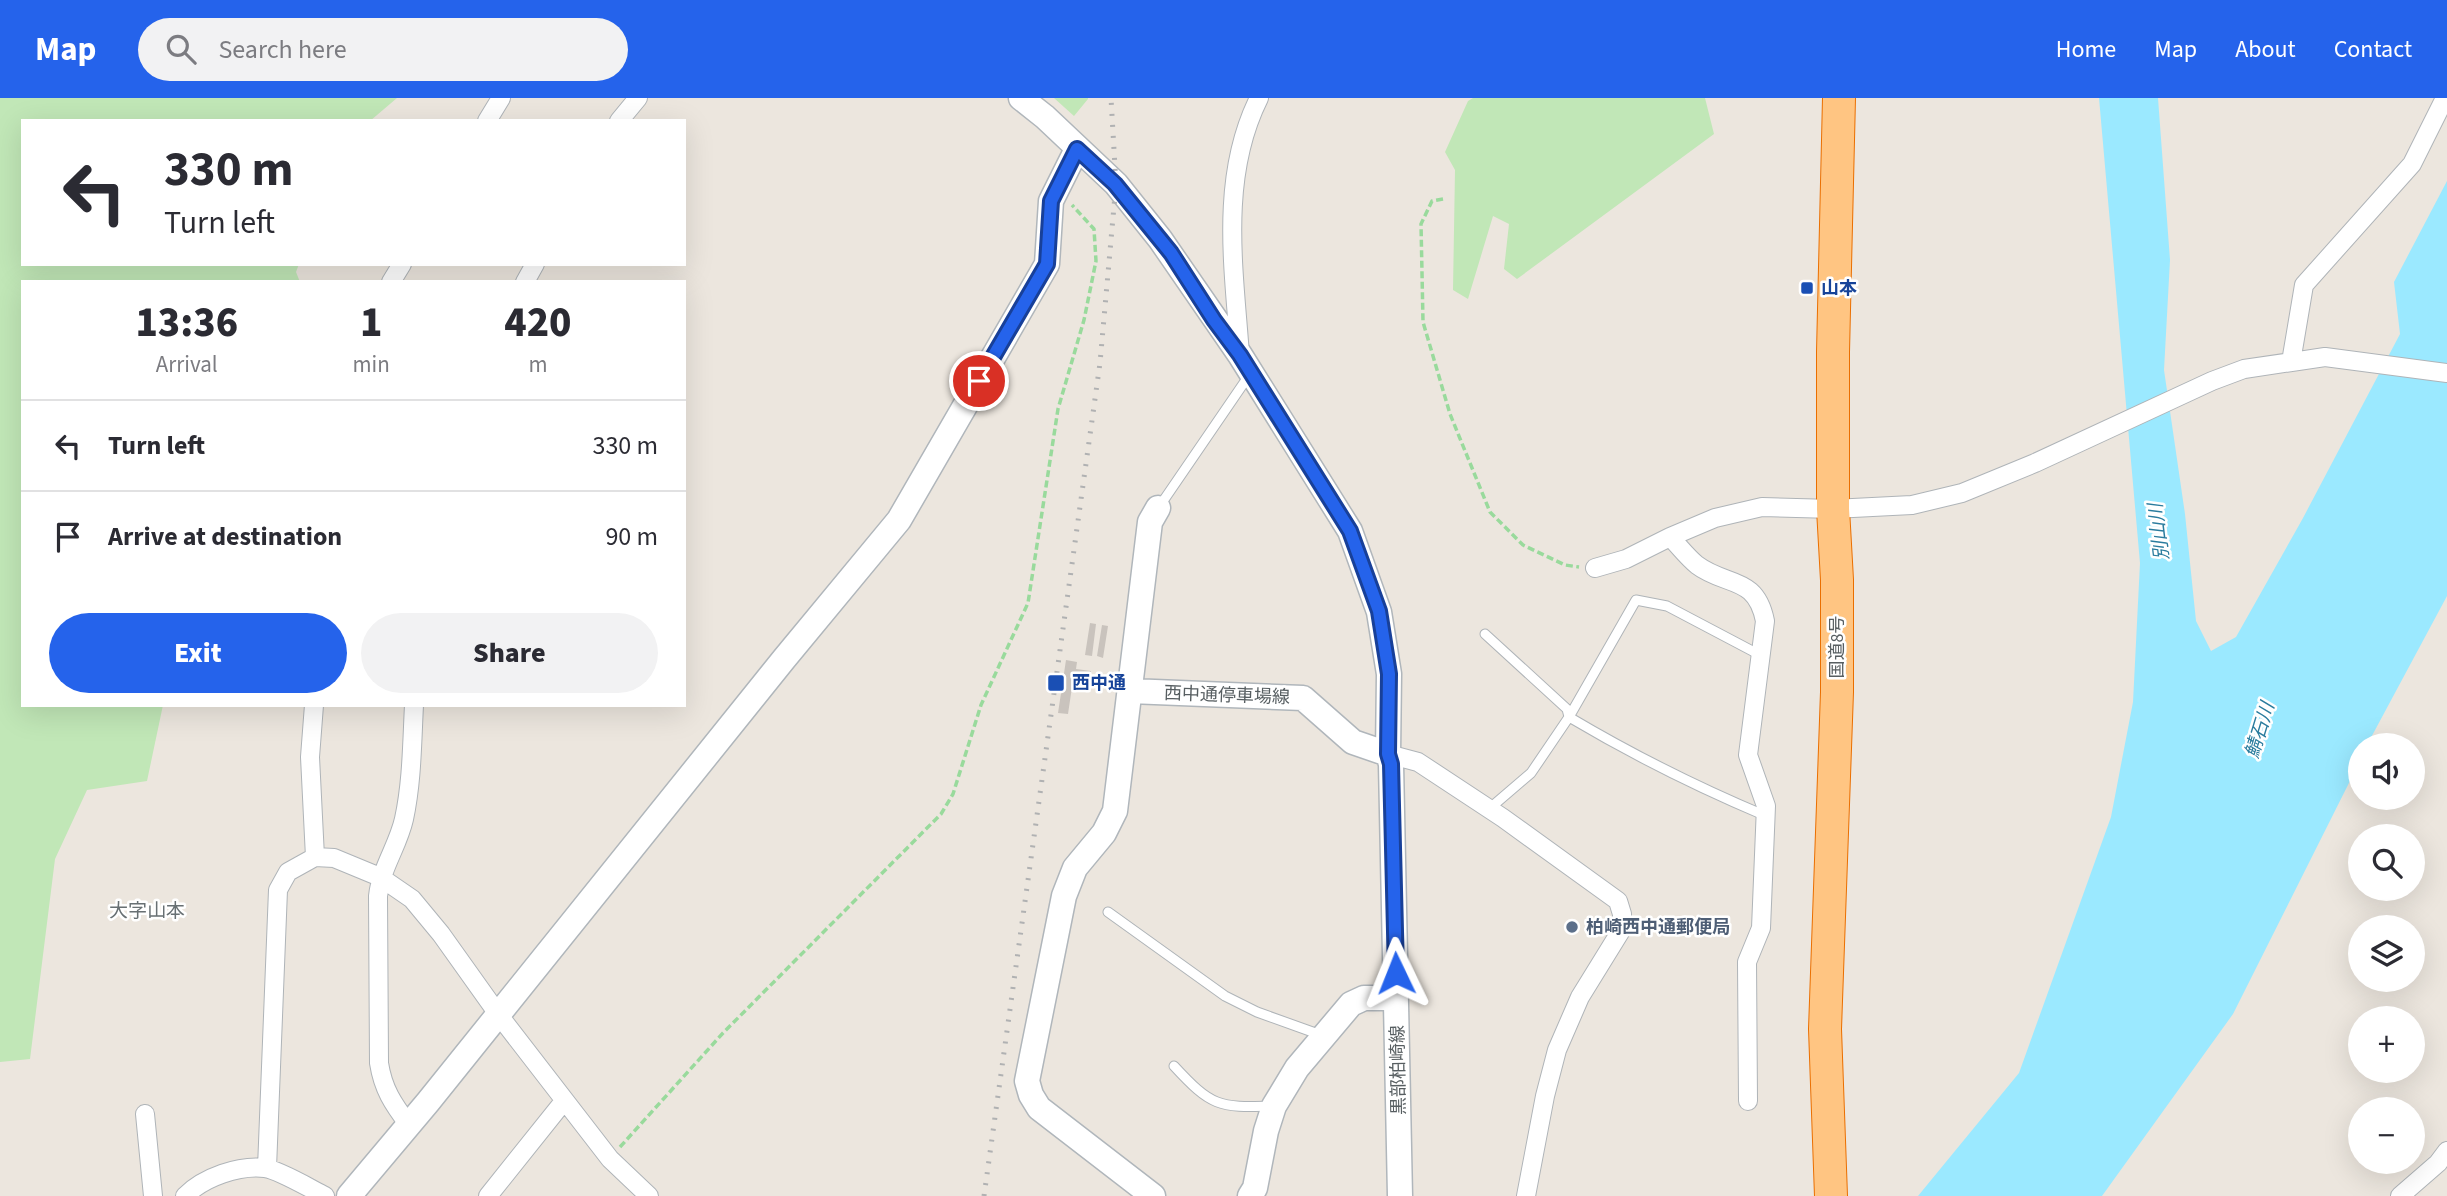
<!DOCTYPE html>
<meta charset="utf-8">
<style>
:root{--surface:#fff;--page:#f2f2f3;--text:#2b2b33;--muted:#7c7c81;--line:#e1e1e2;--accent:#2563eb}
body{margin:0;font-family:"Source Sans 3","Noto Sans JP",sans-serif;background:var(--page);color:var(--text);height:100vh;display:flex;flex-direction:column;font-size:26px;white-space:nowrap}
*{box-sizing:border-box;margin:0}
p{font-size:23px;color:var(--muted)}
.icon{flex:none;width:38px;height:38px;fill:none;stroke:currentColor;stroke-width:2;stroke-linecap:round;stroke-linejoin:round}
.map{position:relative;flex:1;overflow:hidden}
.panel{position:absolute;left:21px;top:182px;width:665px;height:427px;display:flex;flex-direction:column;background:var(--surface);border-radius:0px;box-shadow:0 7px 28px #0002}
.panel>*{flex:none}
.guide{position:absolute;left:21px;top:21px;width:665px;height:147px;border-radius:0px;box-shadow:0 7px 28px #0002;background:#fff;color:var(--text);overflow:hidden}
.buttons{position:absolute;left:2348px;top:635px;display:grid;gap:14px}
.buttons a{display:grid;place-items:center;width:77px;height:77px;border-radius:50%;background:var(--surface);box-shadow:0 7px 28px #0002;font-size:35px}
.pin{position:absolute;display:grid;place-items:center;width:60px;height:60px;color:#fff;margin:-30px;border:4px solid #fff;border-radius:50%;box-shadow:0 2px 7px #0007}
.me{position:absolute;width:77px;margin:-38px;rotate:358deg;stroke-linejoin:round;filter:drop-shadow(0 0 5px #0008)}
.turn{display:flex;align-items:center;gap:24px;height:147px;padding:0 28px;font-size:32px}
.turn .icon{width:91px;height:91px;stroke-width:2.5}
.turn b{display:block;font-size:49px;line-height:60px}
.eta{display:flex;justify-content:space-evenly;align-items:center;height:119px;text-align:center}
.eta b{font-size:42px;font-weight:800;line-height:49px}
.button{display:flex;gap:14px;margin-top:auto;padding:14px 28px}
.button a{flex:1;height:80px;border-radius:42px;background:var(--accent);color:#fff;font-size:28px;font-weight:800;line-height:80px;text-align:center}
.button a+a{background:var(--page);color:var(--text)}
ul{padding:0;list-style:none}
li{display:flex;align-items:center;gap:21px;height:91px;padding:0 28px;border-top:2px solid var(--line)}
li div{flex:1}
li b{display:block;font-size:26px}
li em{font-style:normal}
header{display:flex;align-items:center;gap:42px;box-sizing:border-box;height:98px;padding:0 35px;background:var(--accent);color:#fff}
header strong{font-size:33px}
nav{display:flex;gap:38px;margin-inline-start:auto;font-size:24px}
.search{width:490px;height:63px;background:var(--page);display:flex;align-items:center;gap:18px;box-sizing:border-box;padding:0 24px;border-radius:38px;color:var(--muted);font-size:26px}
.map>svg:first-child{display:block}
.green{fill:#c1e7b7}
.water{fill:#9be9ff}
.building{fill:#c9c3bd}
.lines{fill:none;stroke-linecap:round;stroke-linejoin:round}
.lane-casing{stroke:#afb4b8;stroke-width:11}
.street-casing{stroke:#afb4b8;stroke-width:20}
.secondary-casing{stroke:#b0b6bb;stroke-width:27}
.highway-casing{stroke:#ea6f00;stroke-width:34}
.path{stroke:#99da9c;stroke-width:3.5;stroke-dasharray:7 3.5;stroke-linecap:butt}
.lane{stroke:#fff;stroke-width:9}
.street{stroke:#fff;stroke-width:18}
.secondary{stroke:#fff;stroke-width:24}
.highway{stroke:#ffc582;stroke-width:32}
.rail{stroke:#b0b1b2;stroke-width:5;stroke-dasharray:2 9;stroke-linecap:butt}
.route-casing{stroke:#184099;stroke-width:18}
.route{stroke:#2563eb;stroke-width:12}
.transit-dot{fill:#1a4fb4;stroke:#fff;stroke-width:2.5}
.service-dot{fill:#5c6f8a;stroke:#fff;stroke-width:2.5}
.labels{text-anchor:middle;stroke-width:5;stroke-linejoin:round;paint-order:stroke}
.transit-label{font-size:18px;font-weight:bold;fill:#164399;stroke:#fff;text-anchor:start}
.street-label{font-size:18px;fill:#575e61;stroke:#fff}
.service-label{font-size:18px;font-weight:bold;fill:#4e5e75;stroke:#fff;text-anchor:start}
.water-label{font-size:19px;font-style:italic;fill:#2a7c9e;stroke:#fff}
.neighbourhood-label{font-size:19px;fill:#687073;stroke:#fff}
</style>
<header>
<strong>Map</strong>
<div class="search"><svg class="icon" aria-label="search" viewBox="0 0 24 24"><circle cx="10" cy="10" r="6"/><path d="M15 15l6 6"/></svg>Search here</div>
<nav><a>Home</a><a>Map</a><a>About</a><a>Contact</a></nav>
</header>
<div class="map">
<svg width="2447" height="1098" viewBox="0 0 2447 1098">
<rect width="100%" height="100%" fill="#ece6de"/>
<!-- green -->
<path class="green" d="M0 0H397L370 23H23V166H299L296 174 300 184H23V607H163L147 683 87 692 55 761 30 961 0 964Z
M1054 0H1088V1L1074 18Z
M1473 0H1705L1714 36 1517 181 1504 171 1509 126 1493 118 1468 201 1453 192 1455 72 1445 54 1468 3Z"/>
<!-- water -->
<path class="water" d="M2099 0H2158L2170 162 2164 272 2185 416 2196 523 2211 553 2236 539 2303 420 2400 236 2394 184 2447 83V498L2367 647 2361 648V661L2233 916 2102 1098H1918L2019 975 2111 719 2133 604 2140 465Z"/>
<!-- building -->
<path class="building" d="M1090 525 1096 526 1092 558 1085 557Z
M1102 527 1108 528 1103 560 1097 558Z
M1066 562 1077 564 1076 571 1091 573 1088 592 1072 589 1068 616 1058 615Z"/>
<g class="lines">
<!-- lane casing -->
<g class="lane-casing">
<path id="lane" d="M1159 409 1250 276
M1485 536 1567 611 1569 619C1633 657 1697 689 1766 718
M1489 711 1531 675 1569 619 1636 502 1667 508 1760 557
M1108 814 1225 898 1257 914 1321 937
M1174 968C1211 1008 1218 1010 1272 1008"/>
</g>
<!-- street casing -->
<g class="street-casing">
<path id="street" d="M487 23 501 0
M619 23 638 0
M391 184 402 166
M525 184 535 166
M1240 257C1234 171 1219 80 1259 0
M2291 264 2304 187 2412 66 2445 0
M1670 439C1679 448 1687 459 1697 467 1726 489 1756 477 1765 523L1748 657 1766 708 1761 830 1747 864 1748 1003
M1595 470 1626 461 1670 439 1715 420 1762 409 1833 411 1912 407 1962 395 2035 365 2212 283 2244 271 2325 259 2447 275
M314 607 310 659 315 759
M1388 656 1418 664 1503 720 1618 803 1622 816V831L1580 899 1557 952 1545 998 1526 1098
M145 1016 153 1098
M409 1027C393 1006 383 991 379 965L378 798C381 770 398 748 404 721 412 684 412 645 414 607
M267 1070 278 792 288 774 315 759 334 760 380 779 412 801 441 836 498 916 610 1061 649 1098
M185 1098C204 1079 239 1067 265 1070 279 1072 311 1091 325 1098
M488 1098 564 1003
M2400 1098 2438 1065 2447 1053"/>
</g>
<!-- secondary casing -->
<g class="secondary-casing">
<path id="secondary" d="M1021 0 1045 19 1116 86 1160 141 1240 257 1350 433 1379 514 1389 576 1388 656 1391 666 1400 1098
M1130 593 1303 600 1353 644 1388 656
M349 1098 428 1004 784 561 899 422 1047 166 1051 103 1077 51
M1153 1098 1039 1010 1031 997 1027 983 1064 798 1075 770 1104 735 1115 713 1150 424 1158 410
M1250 1098 1255 1090 1266 1033 1274 1008 1297 970 1351 906 1364 900H1396"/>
</g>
<!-- highway casing -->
<g class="highway-casing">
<path id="highway" d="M1831 1098 1825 931 1837 594V482L1833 411V254L1839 0"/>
</g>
<!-- path -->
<path class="path" d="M1443 101 1432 103 1421 126 1423 224 1450 316 1490 414 1523 447 1565 467 1579 469
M620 1049 723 935 941 716 953 696 981 607 1028 505 1058 311 1084 222 1096 163 1094 131 1072 107"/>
<!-- lane -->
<use href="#lane" class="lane"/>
<!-- street -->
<use href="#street" class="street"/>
<!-- secondary -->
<use href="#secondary" class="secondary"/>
<!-- highway -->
<use href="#highway" class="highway"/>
<!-- rail -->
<path class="rail" d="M984 1098 1100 265 1116 86 1111 0"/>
</g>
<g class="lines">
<!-- route casing -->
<g class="route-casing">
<path id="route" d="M979 283 1047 166 1051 103 1077 51 1115 86 1171 155 1214 222 1240 257 1350 433 1379 513 1389 576 1388 656 1391 666 1396 875"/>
</g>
<!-- route -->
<use href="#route" class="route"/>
</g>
<!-- markers -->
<g class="transit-dot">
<rect x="1800" y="183" width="14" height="14" rx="3.5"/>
<rect x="1047" y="576" width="18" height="18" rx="3.5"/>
</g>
<circle class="service-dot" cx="1572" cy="829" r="7"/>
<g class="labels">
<!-- transit labels -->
<g class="transit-label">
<text x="1821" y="196">山本</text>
<text x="1072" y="591">西中通</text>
</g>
<!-- street labels -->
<g class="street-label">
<text transform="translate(1837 549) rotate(-90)" y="6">国道8号</text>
<text transform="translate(1227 597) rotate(2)" y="6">西中通停車場線</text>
<text transform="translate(1398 972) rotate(-91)" y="6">黒部柏崎線</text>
</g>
<!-- service labels -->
<g class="service-label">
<text x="1586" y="835">柏崎西中通郵便局</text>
</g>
<!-- water labels -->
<g class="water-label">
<text transform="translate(2158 434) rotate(-97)" y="7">別山川</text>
<text transform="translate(2259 632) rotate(-73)" y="7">鯖石川</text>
</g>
<!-- neighbourhood labels -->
<g class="neighbourhood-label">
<text x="147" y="819">大字山本</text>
</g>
</g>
</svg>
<div class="buttons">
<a><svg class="icon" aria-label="sound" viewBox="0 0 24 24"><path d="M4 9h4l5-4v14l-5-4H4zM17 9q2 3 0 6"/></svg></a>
<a><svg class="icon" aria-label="search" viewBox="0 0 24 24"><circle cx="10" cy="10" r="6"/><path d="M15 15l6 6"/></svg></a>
<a><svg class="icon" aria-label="layers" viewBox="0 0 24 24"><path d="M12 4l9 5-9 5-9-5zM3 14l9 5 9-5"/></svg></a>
<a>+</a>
<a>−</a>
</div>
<div class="pin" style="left:979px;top:283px;background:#d93025"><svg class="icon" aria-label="arrive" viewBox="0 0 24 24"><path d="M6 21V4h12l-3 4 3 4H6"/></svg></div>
<svg class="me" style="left:1396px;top:875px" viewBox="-20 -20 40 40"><path d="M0-17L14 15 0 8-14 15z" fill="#2563eb" stroke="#fff" stroke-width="4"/></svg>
<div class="guide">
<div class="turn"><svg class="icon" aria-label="left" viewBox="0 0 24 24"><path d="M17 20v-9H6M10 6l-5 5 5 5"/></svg><div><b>330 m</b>Turn left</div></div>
</div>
<section class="panel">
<div class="eta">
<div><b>13:36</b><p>Arrival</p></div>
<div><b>1</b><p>min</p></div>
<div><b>420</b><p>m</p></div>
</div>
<ul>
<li><svg class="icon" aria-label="left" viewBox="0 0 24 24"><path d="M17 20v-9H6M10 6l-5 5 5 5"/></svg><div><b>Turn left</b></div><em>330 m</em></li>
<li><svg class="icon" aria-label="arrive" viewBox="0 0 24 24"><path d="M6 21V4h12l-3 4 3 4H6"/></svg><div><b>Arrive at destination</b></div><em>90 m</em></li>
</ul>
<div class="button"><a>Exit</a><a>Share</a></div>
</section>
</div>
